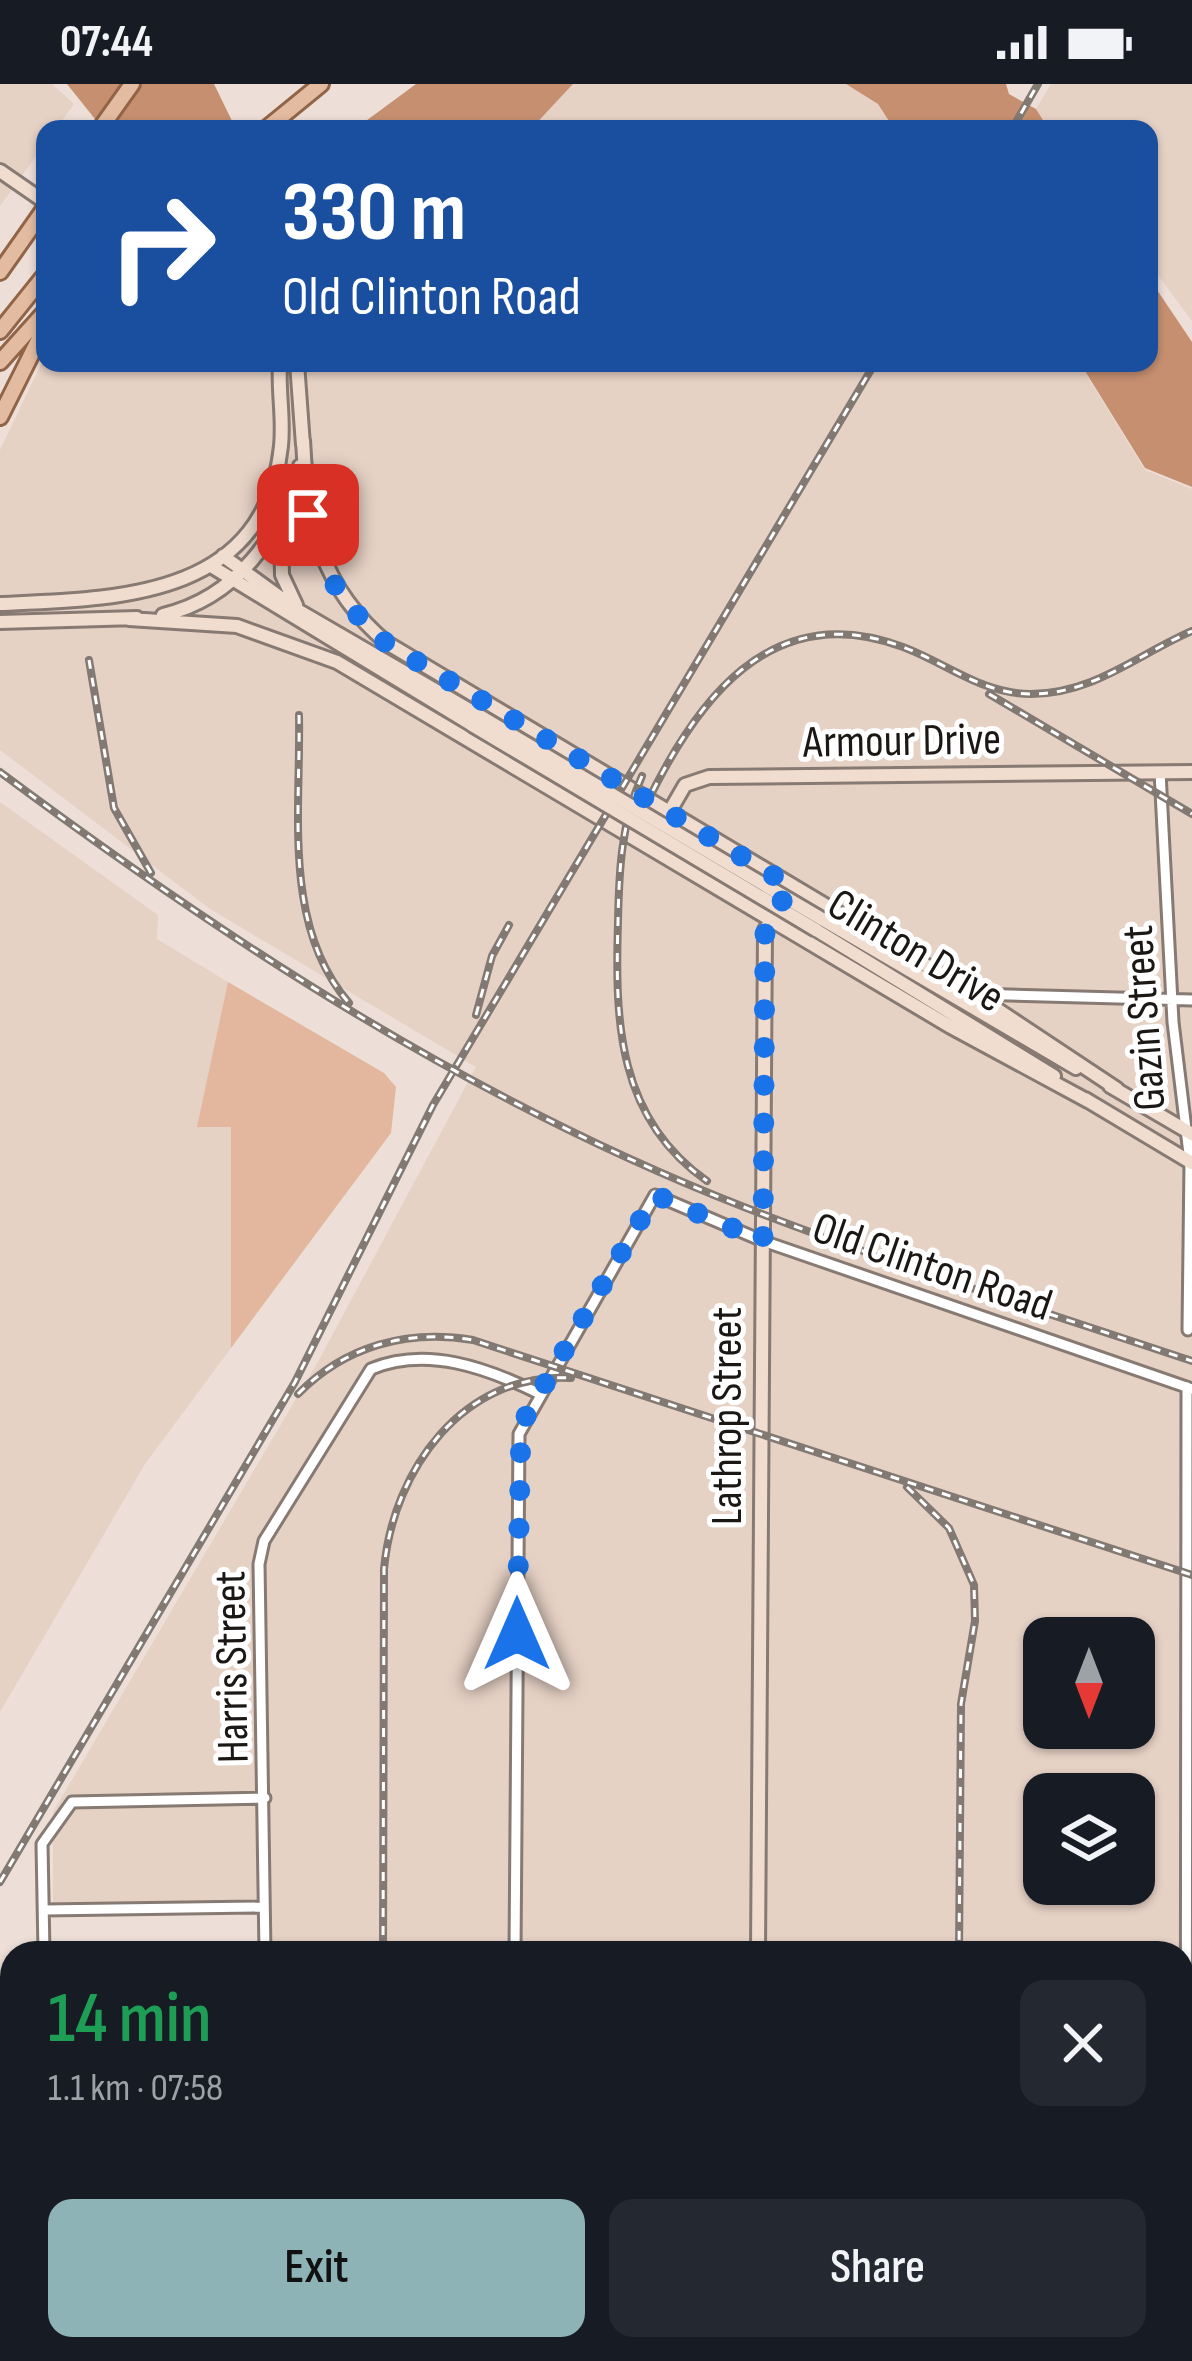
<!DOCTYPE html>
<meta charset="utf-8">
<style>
:root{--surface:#171b24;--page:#242831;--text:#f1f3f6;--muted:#9ea1a6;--accent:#8eb3b6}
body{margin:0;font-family:"Sofia Sans Condensed",sans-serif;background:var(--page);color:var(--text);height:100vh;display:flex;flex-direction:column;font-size:45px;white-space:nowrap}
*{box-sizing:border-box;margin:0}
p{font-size:39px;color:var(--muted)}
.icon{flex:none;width:66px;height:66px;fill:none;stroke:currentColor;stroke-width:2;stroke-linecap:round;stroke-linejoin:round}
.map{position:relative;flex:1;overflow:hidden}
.side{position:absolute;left:0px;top:1857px;width:1194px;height:420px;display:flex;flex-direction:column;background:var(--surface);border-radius:36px 36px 0 0;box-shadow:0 3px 9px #0004}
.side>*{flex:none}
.top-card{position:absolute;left:36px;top:36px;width:1122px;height:252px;border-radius:24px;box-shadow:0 3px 9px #0004;background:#1a4fa0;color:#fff;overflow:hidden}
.needle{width:78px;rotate:180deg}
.buttons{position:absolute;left:1023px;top:1533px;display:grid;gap:24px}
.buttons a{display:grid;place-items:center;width:132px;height:132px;border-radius:24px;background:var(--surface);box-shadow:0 3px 9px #0004;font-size:60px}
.pin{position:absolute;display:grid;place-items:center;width:102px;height:102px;color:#fff;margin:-51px;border-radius:24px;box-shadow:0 6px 18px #0006}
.me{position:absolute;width:132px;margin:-66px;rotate:0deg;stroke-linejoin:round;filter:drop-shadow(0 0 9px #0008)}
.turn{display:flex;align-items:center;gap:42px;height:252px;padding:0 48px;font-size:54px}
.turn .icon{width:156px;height:156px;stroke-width:2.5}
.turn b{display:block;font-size:84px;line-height:102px}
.round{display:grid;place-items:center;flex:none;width:126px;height:126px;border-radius:24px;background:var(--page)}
.head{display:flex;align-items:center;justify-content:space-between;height:204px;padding:0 48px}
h1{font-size:72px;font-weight:600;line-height:90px;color:#1e9e55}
.button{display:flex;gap:24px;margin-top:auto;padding:24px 48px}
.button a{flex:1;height:138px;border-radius:24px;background:var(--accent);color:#111;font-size:48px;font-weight:600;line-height:138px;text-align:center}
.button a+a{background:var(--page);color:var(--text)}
.status{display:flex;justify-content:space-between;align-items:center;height:84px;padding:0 60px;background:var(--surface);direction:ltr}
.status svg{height:33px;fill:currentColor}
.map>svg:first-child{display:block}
.built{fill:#e6d1c5;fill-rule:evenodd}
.green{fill:#e3b79d}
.water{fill:#c69070}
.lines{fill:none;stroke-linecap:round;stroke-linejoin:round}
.street-casing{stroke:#867a73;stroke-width:15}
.secondary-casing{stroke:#867a73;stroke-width:18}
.primary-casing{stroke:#916447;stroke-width:20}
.street{stroke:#fff;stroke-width:9}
.secondary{stroke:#f1ddd0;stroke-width:12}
.primary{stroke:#e3bba1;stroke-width:14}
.rail-casing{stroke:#827973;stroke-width:8}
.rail{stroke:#fff;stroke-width:3;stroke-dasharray:9;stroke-linecap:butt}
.secondary-bridge-casing{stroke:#867a73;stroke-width:18;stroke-linecap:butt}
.secondary-bridge{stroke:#f1ddd0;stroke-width:12}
.route{stroke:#1a73e8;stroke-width:21;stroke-dasharray:0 37.8}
.labels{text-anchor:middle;stroke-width:10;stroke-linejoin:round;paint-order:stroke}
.street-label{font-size:45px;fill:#1b1714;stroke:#fff}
</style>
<div class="status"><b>07:44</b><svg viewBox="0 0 49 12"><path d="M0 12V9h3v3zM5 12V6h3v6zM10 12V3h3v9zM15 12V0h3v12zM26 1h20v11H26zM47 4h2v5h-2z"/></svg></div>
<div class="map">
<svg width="1192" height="2277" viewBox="0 0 1192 2277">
<rect width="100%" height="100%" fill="#eddfd7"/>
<!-- built -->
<path class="built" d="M0 0H52L74 20 56 45H45V60L0 122Z
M573 0H846L878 20 893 45H531Z
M1051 0H1192V237L1149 179V45H1051L1036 25Z
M45 272V279H1079L1145 386 1192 405V2202H1182V1869H271L269 1817 53 1820V1728L320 1274 476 983 210 825 0 666V366ZM1044 1554H1134V1644H1044ZM1044 1710H1134V1800H1044Z
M0 718 158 831 157 855 228 898 198 1042H231V1264L145 1380 0 1628Z"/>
<!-- green -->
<path class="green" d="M228 898 384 989 396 1003 391 1049 231 1264V1043H197Z"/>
<!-- water -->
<path class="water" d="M67 0H214L236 45H103Z
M416 0H573L531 45H355Z
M846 0H1006L1009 10 1036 25 1049 45H894L878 20Z
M1149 194 1192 258V403L1145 384 1080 279H1149Z"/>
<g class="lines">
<!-- street casing -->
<g class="street-casing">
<path id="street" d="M1160 688 1173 938 1190 1078 1188 1246
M975 910 1192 916
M44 1826 264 1823
M44 1869 42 1760 72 1718 265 1714
M265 1869 259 1480 264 1457 371 1285C427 1262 487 1284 538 1309
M515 1869 519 1350 655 1111 763 1157 1192 1305
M0 1936H12
M0 2047 12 2046
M0 2155H12
M0 2265H12
M52 2265V2277
M401 2265V2277
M901 2277V2265
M1044 2277V2265
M1186 2277 1187 1303"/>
</g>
<!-- secondary casing -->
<g class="secondary-casing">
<path id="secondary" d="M0 87 45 118
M297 279 303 361
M303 356C307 440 320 503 387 559L974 910 1117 1005
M281 443 282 491 296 521
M223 472 299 527 478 631
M211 482 472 641
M0 520C116 515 265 515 281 362 284 334 278 307 280 279
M163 531C236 514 282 451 300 382
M129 535 237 542 337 578 951 943 1088 1017
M0 538 137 534
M667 732 685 701 709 693 1192 688
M822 835 1076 984
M816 846 1054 992
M1110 1002 1192 1050
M1085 1015 1192 1079
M758 1869 765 846 776 829
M757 2277V2265"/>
</g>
<!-- primary casing -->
<g class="primary-casing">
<path id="primary" d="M100 45 132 0
M266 45 321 0
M0 188 45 124
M0 247 45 191
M0 278 45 228
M0 333 45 243"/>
</g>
<!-- street -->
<use href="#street" class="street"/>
<!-- secondary -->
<use href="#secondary" class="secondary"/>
<!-- primary -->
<use href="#primary" class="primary"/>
<!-- rail casing -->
<g class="rail-casing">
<path id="rail" d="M1012 45 1038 0
M89 576 114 724 151 789
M989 610 1192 730
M299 631C301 727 282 842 349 919
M0 688C231 860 474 1018 744 1123 891 1180 1042 1227 1192 1277
M642 692C621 739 619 787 618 838 615 937 617 1034 707 1097
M645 723C695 618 770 513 903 563 946 579 982 610 1031 610 1093 610 1137 571 1192 547
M476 931 492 872 509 841
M298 1310C345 1262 407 1245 473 1256L1192 1491
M907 1403 949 1444 974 1501 975 1537 961 1620 959 1869
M0 1798 295 1298 433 1021 875 279
M383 1869 384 1485C393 1386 463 1288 571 1294"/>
</g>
<!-- rail -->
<use href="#rail" class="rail"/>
<!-- secondary-bridge casing -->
<g class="secondary-bridge-casing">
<path id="secondary-bridge" d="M478 631 822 835
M472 641 816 846"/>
</g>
<!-- secondary-bridge -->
<use href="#secondary-bridge" class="secondary-bridge"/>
</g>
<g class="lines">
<!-- route -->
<path class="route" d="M308 431C318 485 346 524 386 559L791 802 765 846 763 1157 655 1111 521 1341 517 1550"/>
</g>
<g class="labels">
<!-- street labels -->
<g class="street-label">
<text transform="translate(902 655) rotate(-1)" y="16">Armour Drive</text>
<text transform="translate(917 865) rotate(31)" y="16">Clinton Drive</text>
<text transform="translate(1142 934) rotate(-94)" y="16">Gazin Street</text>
<text transform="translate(933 1181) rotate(19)" y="16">Old Clinton Road</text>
<text transform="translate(725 1332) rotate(-90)" y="16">Lathrop Street</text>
<text transform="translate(230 1583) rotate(-91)" y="16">Harris Street</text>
</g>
</g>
</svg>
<div class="buttons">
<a><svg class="needle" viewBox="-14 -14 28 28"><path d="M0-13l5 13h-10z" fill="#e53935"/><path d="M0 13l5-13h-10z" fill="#9ea1a6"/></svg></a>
<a><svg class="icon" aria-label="layers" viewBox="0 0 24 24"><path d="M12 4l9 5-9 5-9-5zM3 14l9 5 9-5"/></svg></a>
</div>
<div class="pin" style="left:308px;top:431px;background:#d93025"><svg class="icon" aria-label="arrive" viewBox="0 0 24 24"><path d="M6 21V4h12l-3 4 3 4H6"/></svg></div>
<svg class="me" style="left:517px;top:1550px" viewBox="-20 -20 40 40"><path d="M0-17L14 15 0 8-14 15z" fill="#1a73e8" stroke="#fff" stroke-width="4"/></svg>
<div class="top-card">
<div class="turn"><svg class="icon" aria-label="right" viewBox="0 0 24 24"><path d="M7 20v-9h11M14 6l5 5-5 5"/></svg><div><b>330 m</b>Old Clinton Road</div></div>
</div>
<section class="side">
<div class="head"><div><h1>14 min</h1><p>1.1 km · 07:58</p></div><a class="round"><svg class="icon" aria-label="close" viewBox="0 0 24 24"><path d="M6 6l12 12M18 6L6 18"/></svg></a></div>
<div class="button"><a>Exit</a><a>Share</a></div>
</section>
</div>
